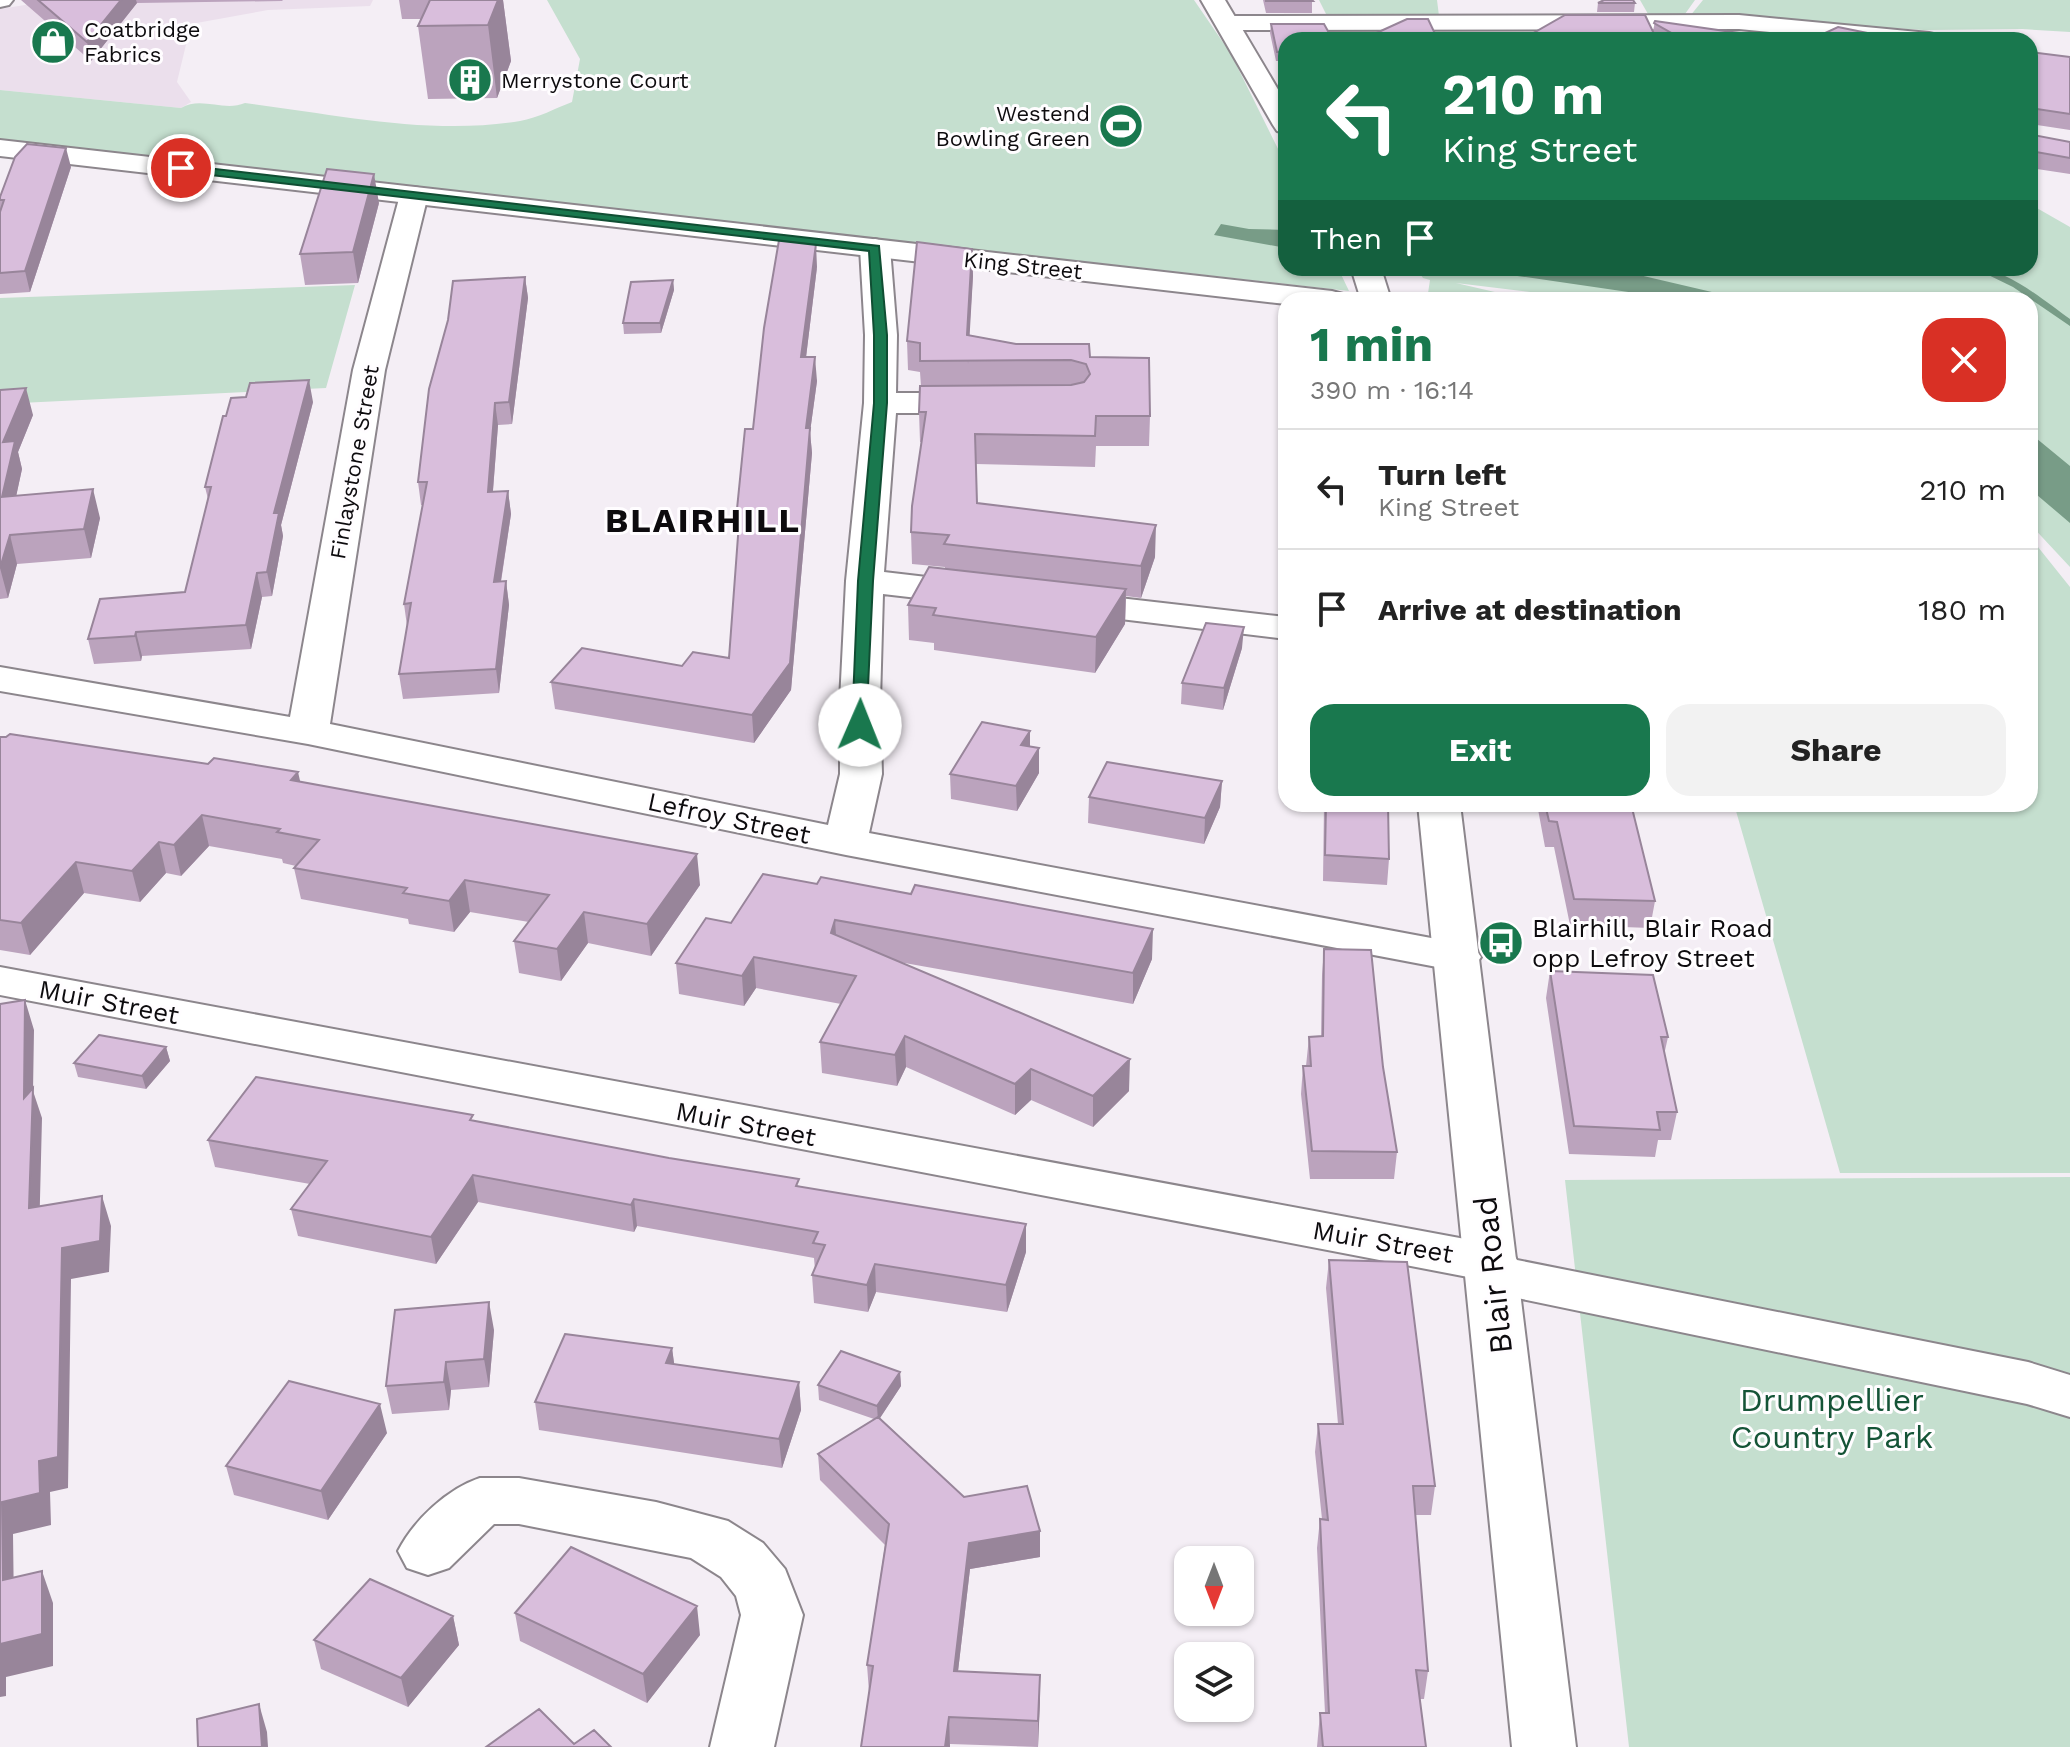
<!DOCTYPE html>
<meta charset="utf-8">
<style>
:root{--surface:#fff;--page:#f2f2f2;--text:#222;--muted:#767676;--line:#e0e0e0;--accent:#19784e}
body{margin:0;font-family:"Work Sans",sans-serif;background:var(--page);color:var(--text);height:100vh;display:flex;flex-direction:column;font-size:30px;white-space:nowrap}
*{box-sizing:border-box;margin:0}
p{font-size:26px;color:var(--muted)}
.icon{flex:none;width:44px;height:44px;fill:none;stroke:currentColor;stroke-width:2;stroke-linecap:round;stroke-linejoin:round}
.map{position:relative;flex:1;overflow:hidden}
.details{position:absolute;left:1278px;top:292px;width:760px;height:520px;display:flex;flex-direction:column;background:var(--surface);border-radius:24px;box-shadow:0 2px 6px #0004}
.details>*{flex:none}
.hud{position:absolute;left:1278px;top:32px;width:760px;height:244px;border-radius:24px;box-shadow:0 2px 6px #0004;background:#19784e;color:#fff;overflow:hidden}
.needle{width:52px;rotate:180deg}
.tools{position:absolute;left:1174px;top:1546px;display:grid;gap:16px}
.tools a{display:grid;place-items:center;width:80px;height:80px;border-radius:16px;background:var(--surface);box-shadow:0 2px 6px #0004;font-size:40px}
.pin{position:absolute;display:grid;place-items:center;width:68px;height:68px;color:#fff;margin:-34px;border:4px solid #fff;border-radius:50%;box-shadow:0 2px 8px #0007}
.me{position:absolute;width:88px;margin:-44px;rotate:1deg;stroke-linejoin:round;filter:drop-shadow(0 0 6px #0008)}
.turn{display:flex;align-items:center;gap:28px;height:168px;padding:0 32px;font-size:36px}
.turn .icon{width:104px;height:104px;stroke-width:2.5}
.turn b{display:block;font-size:56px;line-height:68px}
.then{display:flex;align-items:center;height:76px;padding:0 32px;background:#0003;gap:16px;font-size:30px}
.round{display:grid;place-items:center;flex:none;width:84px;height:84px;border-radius:24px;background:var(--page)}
.head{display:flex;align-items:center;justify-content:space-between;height:136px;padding:0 32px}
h1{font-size:48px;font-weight:700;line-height:60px;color:var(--accent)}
.primary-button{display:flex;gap:16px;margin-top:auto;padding:16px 32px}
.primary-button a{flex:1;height:92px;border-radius:24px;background:var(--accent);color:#fff;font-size:32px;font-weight:700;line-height:92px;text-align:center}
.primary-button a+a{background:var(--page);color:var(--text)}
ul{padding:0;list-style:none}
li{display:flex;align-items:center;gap:24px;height:120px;padding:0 32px;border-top:2px solid var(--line)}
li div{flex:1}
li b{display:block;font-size:30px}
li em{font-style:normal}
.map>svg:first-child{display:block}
.built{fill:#ebdfec}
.green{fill:#c5dfcf}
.water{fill:#789c87}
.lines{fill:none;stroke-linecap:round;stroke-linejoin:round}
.stream{fill:#789c87;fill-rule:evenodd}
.minor-casing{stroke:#8c868c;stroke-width:4}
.tertiary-casing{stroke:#8c868c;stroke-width:4}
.primary-casing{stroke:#8c868c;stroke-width:4}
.minor{fill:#fff;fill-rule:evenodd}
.tertiary{fill:#fff;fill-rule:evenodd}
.primary{fill:#fff;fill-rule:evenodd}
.wall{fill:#bba3bd}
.shaded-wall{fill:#98859a}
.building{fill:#d9bedc;stroke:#98859a;stroke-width:2}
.route{fill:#19784e;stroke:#104e33;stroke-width:2}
.labels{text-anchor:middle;stroke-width:6;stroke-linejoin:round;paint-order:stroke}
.far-poi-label{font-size:22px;fill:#0d0b0e;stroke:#fffdff;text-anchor:start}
.far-street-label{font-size:22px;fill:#0d0b0e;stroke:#fffdff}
.street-label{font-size:26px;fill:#0d0b0e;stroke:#fffdff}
.poi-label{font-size:26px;fill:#0d0b0e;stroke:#fffdff;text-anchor:start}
.near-street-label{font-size:32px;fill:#0d0b0e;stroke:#fffdff}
.near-park-label{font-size:32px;fill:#155437;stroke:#fffdff}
.district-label{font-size:34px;font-weight:bold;letter-spacing:2px;fill:#0d0b0e;stroke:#fffdff}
</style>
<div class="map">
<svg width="2070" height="1747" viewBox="0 0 2070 1747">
<rect width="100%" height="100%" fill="#f4eef5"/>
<!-- built -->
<path class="built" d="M56 0H373L370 6 268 10 191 24 177 82 191 102 181 108 0 90V9Z"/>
<!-- green -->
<path class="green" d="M547 0H1194L1231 54 1286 165V268H1338L1349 291 0 141V90L181 108C201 96 224 112 245 103 335 114 431 136 520 121 538 118 556 108 572 102L580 59Z
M1319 0H1437L1439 16H1327Z
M1640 0H1695L1685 14H1648Z
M1703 0H2070V32L2022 29 1924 30 1690 16Z
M2030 204 2070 227V567L2030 524V300H1595L1456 283 1529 300H1427L1430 280 1423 278 1416 268H2030Z
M355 285 326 388 0 404V298Z
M2030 537 2070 587V1173H1840L1734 804H2030Z
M2070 1177V1747H1629L1565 1180Z"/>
<!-- water -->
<path class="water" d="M1221 224 1249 229 1286 230V248L1214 235Z
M1463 268H1586L1635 274 1746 300H1683Z
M2030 433 2070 466V523L2030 489Z"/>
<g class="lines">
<!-- stream -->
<path class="stream" d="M1473 33 1475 34 1479 40H1473L1470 35Z
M1974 268C2007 268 2044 301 2070 319V326L2013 287Z"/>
<!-- minor casing -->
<g class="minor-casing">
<path id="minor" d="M1739 15 1929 33 1938 35 1941 40H1852L1739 29 1227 30 1219 28 1215 23 1219 18 1227 16Z
M414 187 424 189 428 195 385 370 330 724 828 825 840 774V701L846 581 864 403 865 335 860 248 865 242 875 239 885 242 890 248 897 335 896 393H981L993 396 997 403 993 410 981 413H896L884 572 978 583 991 586 997 594 991 602 978 605 883 594 880 701 882 774 869 833 1458 943 1474 947 1481 957 1474 967 1458 971 846 855 308 744 0 691V667L290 717 353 370 400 195 404 189Z
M1067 592 1286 617V639L1054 611 1048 603 1054 595Z
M0 967 1492 1244 1511 1250 1517 1260 2028 1362 2070 1375V1417L2027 1404 1493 1293 1474 1287 1468 1277 0 995Z
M480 1478H519L656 1502 728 1521 763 1543 785 1569 803 1615 774 1747H710L741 1615 736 1596 721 1577 691 1558 519 1524H494L449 1568 428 1575 407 1568 398 1551C414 1520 447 1489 480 1478Z"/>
</g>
<!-- tertiary casing -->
<g class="tertiary-casing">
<path id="tertiary" d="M1201 0H1225L1286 103V133L1277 131 1273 125Z
M0 140 1332 291 1343 294 1347 300H1286V304L0 156Z
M1351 268H1381L1391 300H1361Z
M1418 804H1460L1576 1747H1512Z"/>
</g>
<!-- primary casing -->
<g class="primary-casing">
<path id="primary" d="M0 0H13L9 5 0 7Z"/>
</g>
<!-- minor -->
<use href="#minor" class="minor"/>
<!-- tertiary -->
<use href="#tertiary" class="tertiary"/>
<!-- primary -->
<use href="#primary" class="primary"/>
</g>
<!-- wall -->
<path class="wall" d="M21 0H283L282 1 137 3 91 61Z
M399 0H503L511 61 497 98 428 99 418 26 421 19H402Z
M1263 0H1312V13H1266Z
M1598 3H1635L1634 12H1597Z
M1655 21 1750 40H1523V39L1653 31Z
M1271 24 1286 40V61H1276L1270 33Z
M2030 52 2070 57V130L2031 124 2033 135 2070 142V174L2030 168Z
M71 167 30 292 0 294V197Z
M379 203 358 283 305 285 300 254Z
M972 249 973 276 969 335 1090 357 1150 416 1149 446H1096L1095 467 976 464 977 503 1155 557 1141 598 1126 596 1125 624 1095 673 934 650V643L909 640 908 605 945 569V567L912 564 911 532 921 442H920L919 412 921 386 920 372 908 370 907 341Z
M817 267 806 357 817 381 810 432 812 453 791 690 754 743 555 709 551 682 682 666 729 658 738 534 737 509 753 429Z
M525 277 528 298 512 424 498 425 493 491H508L511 514 501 582 506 581 509 605 499 693 403 699 399 674 407 626 404 604 423 505H421L418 482Z
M673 280 674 290 661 333 624 334 623 323Z
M1280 366H1286V483H1282L1279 388Z
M0 390 33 415 18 452 22 469 16 496 100 518 91 558 17 564 8 598 0 599Z
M313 402 281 525 283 536 272 596 262 597 251 649 142 656 141 661 94 664 88 639 185 592 208 499 205 487 226 416Z
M1242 648 1223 710 1181 704 1182 683Z
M0 737 300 782 700 885 651 956 588 943 561 981 519 973 514 941 529 922 470 912 454 932 409 924 408 919 301 899 294 868 296 866 283 863 282 859 209 846 181 876 166 873 140 902 84 893 30 955 0 950Z
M1030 746 1039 748V773L1017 811 951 799 950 774Z
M1222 781 1220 807 1204 844 1088 823 1089 797Z
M1324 804H1388L1389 859 1387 885 1323 881Z
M1537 804H1631L1655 901 1650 928 1570 925 1554 847H1545Z
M817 884 1152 959 1133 1004 899 962 1129 1091 1093 1127 1031 1100 1015 1115 906 1067 897 1086 822 1073 820 1042 841 1004 756 988 744 1006 679 994 676 963 731 923Z
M1324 949 1397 1152 1394 1179H1310L1301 1094 1303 1066H1306L1309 1037 1321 1036 1322 975Z
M1550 971 1668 1037 1664 1055 1677 1112 1671 1140H1658L1655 1157 1569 1154 1546 998Z
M166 1047 170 1061 146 1089 78 1077 74 1063Z
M474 1121 800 1186 1026 1252 1007 1312 876 1292 868 1312 814 1303 812 1275 815 1270 814 1258 637 1226 634 1232 478 1202 436 1264 298 1236 291 1209 310 1184 215 1167 208 1140Z
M1329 1260 1435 1486 1431 1515H1415L1428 1671 1424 1699H1420L1426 1747H1317L1320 1713H1325L1317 1548 1320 1519H1322L1315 1452 1318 1424H1338L1326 1288Z
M494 1330 489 1387 451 1390 449 1410 392 1414 386 1386Z
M672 1348 674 1364 799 1382 801 1410 782 1468 539 1430 535 1402Z
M900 1372 901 1386 880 1418 964 1497 1040 1531V1557L970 1569 958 1671 1040 1675 1038 1747 950 1744V1747H861L869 1692 867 1665 885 1545 820 1480 818 1454 874 1419 819 1400 818 1385Z
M387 1433 328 1520 234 1495 226 1466Z
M515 1613 700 1635 647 1703 520 1641Z
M453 1616 459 1645 408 1707 321 1669 314 1640Z"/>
<!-- shaded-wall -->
<path class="shaded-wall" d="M121 0H136L137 3 91 61 87 42Z
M498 0H503L511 61 497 98 488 25Z
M66 148 71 167 30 292 25 271Z
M374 174 379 203 358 283 353 252Z
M816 244 817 267 803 382 801 357Z
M972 249 973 276 968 364 967 335Z
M525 277 528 298 512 424 509 402Z
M673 280 674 290 661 333 660 323Z
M815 357 817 381 810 432 812 453 791 690 754 743 752 715 806 428Z
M309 380 313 402 281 525 283 536 272 596 267 572 274 513Z
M26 388 33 415 18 452 22 469 10 525 2 497 3 442Z
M495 403 498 425 491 515 488 492Z
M93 489 100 518 91 558 84 529Z
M508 491 511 514 497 606 494 582Z
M1156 525 1155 557 1141 598V566Z
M10 535 17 564 8 598 0 568Z
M257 573 262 597 251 649 246 625Z
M506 581 509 605 499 693 496 669Z
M1126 589 1125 624 1095 673 1096 637Z
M1244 627 1242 648 1223 710 1224 688Z
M136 632 142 656 141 661 135 636Z
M1030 731V756L1021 745Z
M1039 748V773L1017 811 1016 786Z
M298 772 305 802 291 780Z
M1222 781 1220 807 1204 844 1205 818Z
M202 815 209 846 181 876 174 845Z
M159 842 166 873 140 902 132 871Z
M697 854 700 885 651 956 647 924Z
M76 862 84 893 30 955 21 923Z
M465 880 470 912 454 932 449 901Z
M584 912 588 943 561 981 557 949Z
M835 920 837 951 831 933Z
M1153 929 1152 959 1133 1004V973Z
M754 957 756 988 744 1006 742 976Z
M25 1000 34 1030 33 1091 42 1118 39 1239 29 1208 24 1098Z
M905 1036 906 1067 897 1086 895 1055Z
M166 1047 170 1061 146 1089 142 1076Z
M1130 1059 1129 1091 1093 1127V1096Z
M1031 1069V1100L1015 1115V1084Z
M473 1175 478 1202 436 1264 431 1237Z
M102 1196 111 1226 109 1272 71 1279 68 1488 50 1492 51 1525 13 1534 14 1612 3 1580 2 1502 39 1461 62 1248Z
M634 1199 637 1226 634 1232 631 1205Z
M1026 1224V1252L1007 1312 1006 1285Z
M875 1264 876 1292 868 1312 867 1285Z
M489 1302 494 1330 489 1387 484 1359Z
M672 1348 676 1377 666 1363Z
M446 1362 451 1390 449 1410 444 1382Z
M900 1372 901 1386 878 1421 877 1406Z
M799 1382 801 1410 782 1468 779 1439Z
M380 1404 387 1433 328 1520 321 1491Z
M1040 1531V1557L970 1569 955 1697 954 1671 969 1543Z
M42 1571 53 1603V1666L6 1677V1696L0 1697V1644Z
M697 1606 700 1635 647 1703 643 1674Z
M453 1616 459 1645 408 1707 401 1678Z
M1040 1675V1701L1038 1747V1721Z
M259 1704 267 1732 268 1747H262Z
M949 1717 950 1747H945Z"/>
<!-- building -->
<path class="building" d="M38 0H121L87 42Z
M430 0H498L488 25 418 26Z
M1266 0H1312L1313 1H1266Z
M1604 0H1633L1635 3H1598Z
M1565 15H1645L1657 40 1523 39Z
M1407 19H1428L1438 40H1361Z
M1655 21 1739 33 1750 40H1684L1654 23Z
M1271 24H1324L1333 40H1286V52H1277Z
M1838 27 1897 39V34L1953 40H1810Z
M2030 52 2070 57V114L2030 108Z
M2030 122 2033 135 2070 142V158L2030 151Z
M27 144 66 148 25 271 0 273V212L4 200H0V197L15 157Z
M327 169 374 174 353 252 300 254Z
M779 240 816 244 801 357H815L806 428H810L790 663 752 715 551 682 582 648 682 666 693 652 729 658 740 509H737L745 429H753L764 328Z
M917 242 972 249 967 335 1016 344H1089L1090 357 1149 358 1150 416H1096L1095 436 975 434 977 503 1156 525 1141 566 944 544 949 535 911 532 912 506 926 412H919L920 386 1071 385 1084 382 1090 374 1086 364 1071 360 920 361V343L907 341Z
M525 277 509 402 495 403 488 492 508 491 494 582 506 581 496 669 399 674 411 603 404 604 427 482H418L429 389 448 320 453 281Z
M673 280 660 323H623L631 282Z
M1280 366H1286V460H1283Z
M309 380 274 513H279L267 572 257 573 246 625 136 632 135 636 88 639 100 599 185 592 211 487H205L223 416H226L231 398 246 397 250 383Z
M26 388 3 442 15 441 2 497 93 489 84 529 10 535 0 568V390Z
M929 567 1126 589 1096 637 933 615 936 608 908 605Z
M1206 623 1244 627 1224 688 1182 683Z
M982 722 1030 731 1021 745 1039 748 1016 786 950 774Z
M10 734 208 764 214 758 298 772 291 780 697 854 647 924 584 912 557 949 514 941 549 895 465 880 449 901 403 893 407 888 294 868 319 840 277 832 280 829 202 815 174 845 159 842 132 871 76 862 21 923 0 920V737H6Z
M1107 762 1222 781 1205 818 1089 797Z
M1326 804H1388L1389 859 1325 855Z
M1545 804H1631L1655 901 1574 899 1557 822 1549 821Z
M763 874 817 884 821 877 911 894 915 885 1153 929 1133 973 835 920 831 933 1130 1059 1093 1096 1031 1069 1015 1084 905 1036 895 1055 820 1042 856 976 754 957 742 976 676 963 706 918 731 923Z
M1324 949 1371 950 1383 1067 1397 1152 1312 1151 1303 1066H1311L1309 1037 1323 1036Z
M1550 971 1653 975 1668 1037H1661L1677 1112H1657L1660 1130 1574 1126Z
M25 1000 24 1098 33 1088 29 1208 102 1196 100 1241 62 1248 58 1457 39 1461 40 1493 2 1502 3 1580 42 1571V1634L0 1644V1004Z
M99 1035 166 1047 142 1076 74 1063Z
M256 1077 473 1115 470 1120 669 1158 799 1179 796 1186 1026 1224 1006 1285 875 1264 867 1285 812 1275 825 1245 813 1243 818 1232 634 1199 631 1205 473 1175 431 1237 291 1209 327 1161 208 1140Z
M1329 1260 1407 1262 1435 1486H1413L1428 1671 1416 1670 1426 1747H1323L1320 1713H1329L1320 1519 1328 1520 1318 1424H1343Z
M489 1302 484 1359 446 1362 444 1382 386 1386 395 1310Z
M565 1334 672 1348 666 1363 799 1382 779 1439 535 1402Z
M841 1351 900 1372 877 1406 818 1385Z
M289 1381 380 1404 321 1491 226 1466Z
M878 1417 964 1497 1027 1486 1040 1531 969 1543 954 1671 1040 1675 1038 1721 949 1717 945 1747H861L873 1666 867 1665 889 1524 818 1454Z
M571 1547 697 1606 643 1674 515 1613Z
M370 1579 453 1616 401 1678 314 1640Z
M259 1704 262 1747H198L197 1719Z
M539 1709 574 1744 594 1730 611 1747H486Z"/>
<!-- route -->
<path class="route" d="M181 165 879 246 887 335V403L873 581 866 729H854L852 725 858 581 874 403V335L869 251 177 171 175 168Z"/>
<!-- icons -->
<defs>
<g id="shop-disc" transform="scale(2.3)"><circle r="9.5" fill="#19784e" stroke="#fffdff"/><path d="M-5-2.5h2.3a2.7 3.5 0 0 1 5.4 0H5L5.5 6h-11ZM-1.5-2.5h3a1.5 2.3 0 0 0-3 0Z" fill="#fff"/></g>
<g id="building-disc" transform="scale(2.3)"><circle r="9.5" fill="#19784e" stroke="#fffdff"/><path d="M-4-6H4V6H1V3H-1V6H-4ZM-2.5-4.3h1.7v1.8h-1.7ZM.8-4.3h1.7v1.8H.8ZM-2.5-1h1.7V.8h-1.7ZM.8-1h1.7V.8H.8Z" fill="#fff"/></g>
<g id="stadium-disc" transform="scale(2.3)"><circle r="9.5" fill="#19784e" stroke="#fffdff"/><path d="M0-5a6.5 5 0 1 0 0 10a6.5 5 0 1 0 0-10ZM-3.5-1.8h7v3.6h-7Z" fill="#fff"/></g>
<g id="bus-disc" transform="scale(2.3)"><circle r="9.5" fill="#19784e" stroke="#fffdff"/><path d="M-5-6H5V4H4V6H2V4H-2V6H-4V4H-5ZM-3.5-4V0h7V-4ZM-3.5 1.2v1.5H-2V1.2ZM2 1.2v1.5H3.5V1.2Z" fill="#fff"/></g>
</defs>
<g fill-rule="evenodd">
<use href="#shop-disc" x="53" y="42"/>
<use href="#building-disc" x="470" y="80"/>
<use href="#stadium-disc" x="1121" y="126"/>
<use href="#bus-disc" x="1501" y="943"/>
</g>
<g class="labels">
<!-- far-poi labels -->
<g class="far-poi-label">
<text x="84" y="37">Coatbridge<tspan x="84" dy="25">Fabrics</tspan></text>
<text x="501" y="88">Merrystone Court</text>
<text x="1090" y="121" text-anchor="end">Westend<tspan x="1090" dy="25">Bowling Green</tspan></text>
</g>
<!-- far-street labels -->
<g class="far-street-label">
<text transform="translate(1023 265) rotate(6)" y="8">King Street</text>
<text transform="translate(354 462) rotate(-80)" y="8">Finlaystone Street</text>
</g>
<!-- street labels -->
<g class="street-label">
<text transform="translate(729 818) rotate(12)" y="9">Lefroy Street</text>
<text transform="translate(109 1002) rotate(11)" y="9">Muir Street</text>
<text transform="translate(746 1124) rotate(11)" y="9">Muir Street</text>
<text transform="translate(1383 1242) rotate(10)" y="9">Muir Street</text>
</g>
<!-- poi labels -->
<g class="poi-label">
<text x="1532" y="937">Blairhill, Blair Road<tspan x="1532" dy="30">opp Lefroy Street</tspan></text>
</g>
<!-- near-street labels -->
<g class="near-street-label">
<text transform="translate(1493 1275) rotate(-96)" y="11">Blair Road</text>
</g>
<!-- near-park labels -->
<g class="near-park-label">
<text x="1832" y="1411">Drumpellier<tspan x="1832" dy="37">Country Park</tspan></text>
</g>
<!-- district labels -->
<g class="district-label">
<text x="703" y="532">BLAIRHILL</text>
</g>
</g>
</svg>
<div class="tools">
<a><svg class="needle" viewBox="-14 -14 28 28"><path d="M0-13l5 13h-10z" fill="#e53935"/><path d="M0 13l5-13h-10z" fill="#767676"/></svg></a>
<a><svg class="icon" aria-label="layers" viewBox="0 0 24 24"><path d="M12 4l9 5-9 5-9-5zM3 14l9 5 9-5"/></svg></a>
</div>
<div class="pin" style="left:181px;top:168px;background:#d93025"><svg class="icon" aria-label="arrive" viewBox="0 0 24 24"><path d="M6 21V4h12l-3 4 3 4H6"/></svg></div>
<svg class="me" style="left:860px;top:725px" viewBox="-20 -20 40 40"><circle r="19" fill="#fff"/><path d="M0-13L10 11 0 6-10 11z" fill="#19784e"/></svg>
<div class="hud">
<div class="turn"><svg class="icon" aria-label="left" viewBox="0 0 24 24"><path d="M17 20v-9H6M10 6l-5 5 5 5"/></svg><div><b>210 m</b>King Street</div></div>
<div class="then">Then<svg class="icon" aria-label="arrive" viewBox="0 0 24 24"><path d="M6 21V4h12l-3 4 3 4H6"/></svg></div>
</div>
<section class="details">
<div class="head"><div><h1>1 min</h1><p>390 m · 16:14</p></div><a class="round" style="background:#d93025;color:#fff"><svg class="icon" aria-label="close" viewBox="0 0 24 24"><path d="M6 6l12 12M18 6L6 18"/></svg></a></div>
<ul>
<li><svg class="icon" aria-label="left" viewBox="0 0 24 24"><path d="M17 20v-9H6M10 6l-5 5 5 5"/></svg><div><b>Turn left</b><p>King Street</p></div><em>210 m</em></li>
<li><svg class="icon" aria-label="arrive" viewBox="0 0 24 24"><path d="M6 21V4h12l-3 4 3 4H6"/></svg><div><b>Arrive at destination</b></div><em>180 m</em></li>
</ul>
<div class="primary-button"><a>Exit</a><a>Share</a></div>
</section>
</div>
